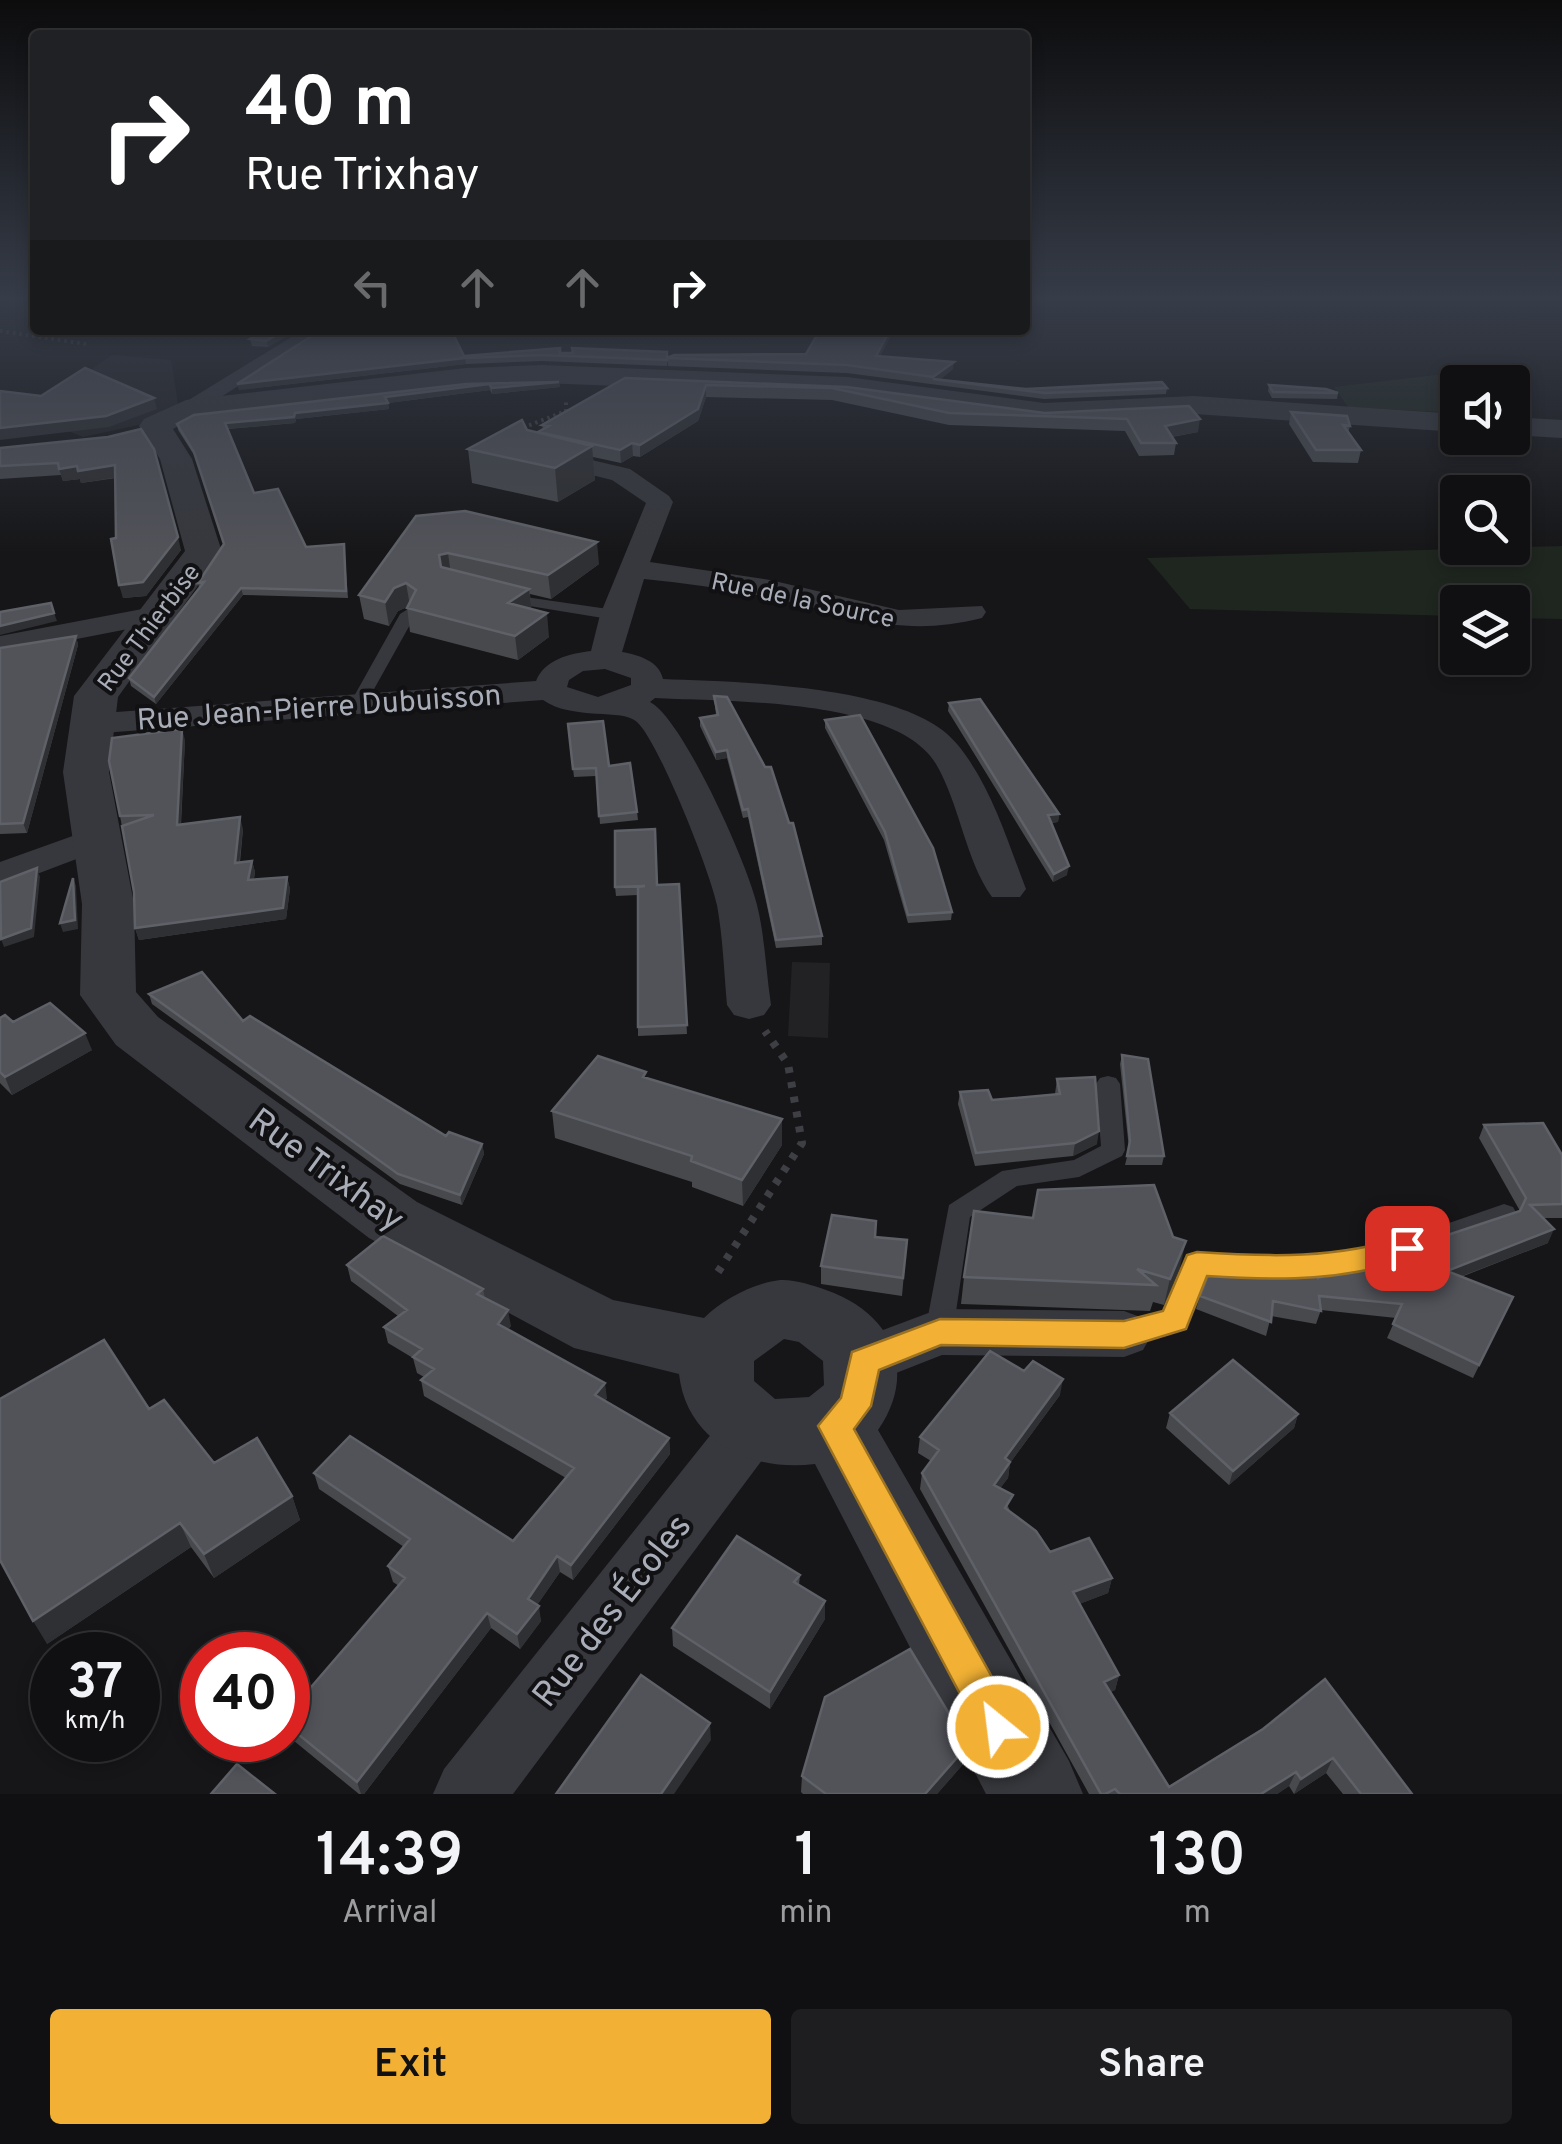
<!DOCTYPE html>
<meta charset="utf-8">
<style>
:root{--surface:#101012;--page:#1e1e20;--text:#f1f3f6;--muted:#9c9d9f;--line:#303032;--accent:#f2b134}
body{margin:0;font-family:Overpass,sans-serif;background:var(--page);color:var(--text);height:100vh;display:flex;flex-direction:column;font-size:38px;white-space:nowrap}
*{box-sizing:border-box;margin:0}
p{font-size:32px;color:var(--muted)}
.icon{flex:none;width:55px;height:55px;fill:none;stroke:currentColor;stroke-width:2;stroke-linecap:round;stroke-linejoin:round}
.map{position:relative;height:1794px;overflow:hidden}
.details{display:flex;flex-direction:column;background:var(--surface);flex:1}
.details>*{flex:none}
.hud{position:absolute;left:30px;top:30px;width:1000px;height:305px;border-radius:10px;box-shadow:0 5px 15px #0003,0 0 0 2px var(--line);background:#202124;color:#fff;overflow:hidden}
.fabs{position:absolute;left:1440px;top:365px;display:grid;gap:20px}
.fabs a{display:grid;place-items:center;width:90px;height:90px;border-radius:10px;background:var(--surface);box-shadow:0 5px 15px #0003,0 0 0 2px var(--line);font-size:50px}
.speed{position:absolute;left:30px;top:1632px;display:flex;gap:20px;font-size:50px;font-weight:700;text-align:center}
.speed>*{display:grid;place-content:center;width:130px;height:130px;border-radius:50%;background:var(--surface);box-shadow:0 5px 15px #0003,0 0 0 2px var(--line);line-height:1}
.speed small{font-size:25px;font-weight:400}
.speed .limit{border:15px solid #d22;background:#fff;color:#111}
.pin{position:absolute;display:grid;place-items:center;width:85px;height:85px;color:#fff;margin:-42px;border-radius:20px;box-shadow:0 5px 15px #0006}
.me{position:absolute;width:110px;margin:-55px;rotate:331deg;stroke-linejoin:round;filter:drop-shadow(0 0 8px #0008)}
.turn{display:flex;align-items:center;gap:35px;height:210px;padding:0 50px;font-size:45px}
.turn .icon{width:130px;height:130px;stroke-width:2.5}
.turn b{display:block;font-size:70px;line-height:85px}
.lanes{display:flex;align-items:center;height:95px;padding:0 50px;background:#0003;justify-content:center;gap:50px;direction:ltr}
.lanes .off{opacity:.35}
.eta{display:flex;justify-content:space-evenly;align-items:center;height:170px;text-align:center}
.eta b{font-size:60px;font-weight:600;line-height:70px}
.action{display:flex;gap:20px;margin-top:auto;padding:20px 50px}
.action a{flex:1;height:115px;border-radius:10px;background:var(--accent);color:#111;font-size:40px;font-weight:600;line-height:115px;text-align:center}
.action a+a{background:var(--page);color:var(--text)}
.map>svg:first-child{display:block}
.built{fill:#222225}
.green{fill:#1e261f}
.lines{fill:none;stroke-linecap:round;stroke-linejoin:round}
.path-far1{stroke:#3d3f44;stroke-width:4;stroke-dasharray:2.5 4;stroke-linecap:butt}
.path{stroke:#3d3f44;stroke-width:8;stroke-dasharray:6 9;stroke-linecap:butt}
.service{fill:#37383d;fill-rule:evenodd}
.minor{fill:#37383d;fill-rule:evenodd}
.tertiary{fill:#37383d;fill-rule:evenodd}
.wall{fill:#47494d}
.shaded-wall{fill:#2f3033}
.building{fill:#525359;stroke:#5f6168;stroke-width:2.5}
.route{fill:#f2b134;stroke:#9d7322;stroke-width:2.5}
.labels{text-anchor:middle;stroke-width:8;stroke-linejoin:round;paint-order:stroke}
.far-street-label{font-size:25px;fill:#a8adb8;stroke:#111113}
.street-label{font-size:30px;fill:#a8adb8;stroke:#111113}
.near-street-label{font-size:35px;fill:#a8adb8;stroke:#111113}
</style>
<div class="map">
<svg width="1562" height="1794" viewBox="0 0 1562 1794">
<rect width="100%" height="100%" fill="#161618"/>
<!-- built -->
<path class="built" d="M112 355 171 360 178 404 157 421 83 437 27 414Z
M792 962 830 963 828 1038 788 1036Z"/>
<!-- green -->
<path class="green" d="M1460 372 1468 382H1458L1457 413 1348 407 1334 387Z
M1562 546V619L1513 618 1512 602H1458L1457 616 1190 609 1147 558Z"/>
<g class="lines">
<!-- path-far1 -->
<path class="path-far1" d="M0 331 86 344
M517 430 566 411V401"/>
<!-- path -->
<path class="path" d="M718 1272 802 1143 788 1064 765 1031"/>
<!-- service -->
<path class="service" d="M504 594 615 610 623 615 615 620 499 601V595Z
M408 609 416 614 364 707 356 712 350 711 348 707 400 614Z
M1108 1076 1116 1078 1120 1084 1125 1150 1122 1156 1079 1177 1017 1186 970 1217 953 1332 949 1340 939 1343 929 1340 925 1332 949 1205 1002 1171 1074 1160 1101 1146 1096 1084 1100 1078Z
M1504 1204 1513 1207 1517 1214 1513 1221 1375 1269 1292 1281 1206 1275 1185 1328 1126 1345 1116 1342 1112 1334 1116 1326 1165 1312 1188 1257 1197 1254 1292 1259 1374 1249Z"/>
<!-- minor -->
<path class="minor" d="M303 330H327L194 414H178L174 409Z
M540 448 630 469 669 496 673 502 650 562 770 580 899 610 982 606 986 612 982 618C906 637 863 619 791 602 742 591 693 584 644 579L622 652C639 655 659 661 663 679 736 682 910 684 957 744 991 785 1007 840 1026 889L1020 897H992C965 859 960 805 936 764 896 697 725 702 655 698L650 702C683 719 748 865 757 905 765 937 766 972 771 1005L764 1015 749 1019 734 1015 727 1005C724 972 723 938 717 905 711 874 659 742 637 722 623 708 573 721 543 700L89 734 77 731 72 724 77 717 89 714 536 681C545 659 569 654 591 651L600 615 646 503 612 480 531 460 528 455ZM605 669 631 678V685L598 697 567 687 569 680 583 671Z
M158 606 173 615 169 621 0 654V636Z
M95 828 108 831 114 839 108 847 0 888V862Z
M939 1309 1124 1311 1143 1318 1152 1334 1143 1350 1124 1357 942 1355 863 1386 843 1379 835 1362 843 1345Z
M753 1400 774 1408 782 1426 774 1444 513 1794H433L444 1769 732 1408Z"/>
<!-- tertiary -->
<path class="tertiary" d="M542 365 847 377 1044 403 1194 396 1458 414V432L1194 414 1044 421 847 395 542 383 466 386 194 417 173 429 192 459 222 552 118 697 109 772 134 904 136 992 158 1017 417 1202 613 1300 704 1318C722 1300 754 1283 780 1280 793 1279 813 1285 826 1290 891 1312 919 1371 878 1430L1069 1761 1083 1794H986L815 1464C753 1472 687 1444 679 1374L574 1348 369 1238 116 1045 80 995 82 904 63 772 74 696 185 551 160 459 139 426 144 419 186 400 466 368ZM784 1339 799 1342 823 1361 824 1385 809 1397 775 1399 754 1381V1361Z
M1512 417 1562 420V438L1512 435Z"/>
</g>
<!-- wall -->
<path class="wall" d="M265 330H297L268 347 252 346 250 339Z
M820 330H894L880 356 953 369 940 379 1026 389 1167 388 1166 394 1044 399 847 373 668 366 667 358 806 354Z
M667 352V366L542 361 466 364 239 390 464 356Z
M625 378 847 387 1045 413 1189 406 1198 432 1172 437 1176 443 1174 455 1139 456 1125 431 949 425 832 400 706 397 698 421 640 457 633 456 621 463 593 457 595 480 558 502 472 483 468 449 527 430 538 433 543 430 542 425Z
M559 382 560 387 492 394 490 390 388 403 389 409 296 419 295 423 228 429 254 493 306 547 344 544 348 598 243 595 156 704 131 686 129 678 199 588 198 583 224 545 196 458 178 430 177 424 466 384Z
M1269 385 1338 393 1337 399 1272 398 1268 391Z
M1291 412 1350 426 1348 433 1361 450 1358 463 1313 462 1289 424Z
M108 437 181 550 146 596 123 598 116 538V478L81 483 80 479 63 481 61 475 0 479V448Z
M416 516 599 564 551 599 530 594 531 609 549 637 518 660 410 632 407 607 398 611 389 626 364 619 359 595Z
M76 636 78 645 27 833 0 834V648Z
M714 696 822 936V945L776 948 748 817 743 818 727 758 716 760 700 726V718L716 715Z
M949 703 1059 814 1058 822 1051 823 1067 875 1053 882 948 711Z
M825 720 952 912 951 920 908 923 884 840 825 728Z
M568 724 609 766 637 812 638 820 600 824 596 776 574 777Z
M185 740 181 825 243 829 240 862 252 861 255 872 254 879 287 877 290 889 286 919 139 940 135 928 134 892 120 816Z
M679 884 687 1034 638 1036V895L616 896 615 887Z
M149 994 243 1021 446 1136 482 1144 484 1154 462 1205 400 1184 152 1004Z
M0 1018 13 1022 92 1050 12 1095 0 1083Z
M1122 1055 1164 1156 1162 1165H1125L1129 1149 1120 1064Z
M646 1078 782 1145 743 1206 692 1187V1182L555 1138 552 1111Z
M1057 1079 1097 1144 1073 1156 975 1166 958 1104 960 1092 992 1100 1055 1094Z
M1484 1125 1562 1155V1218H1543L1548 1243 1461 1277 1513 1297 1473 1378 1387 1338 1396 1318 1321 1310 1316 1324 1271 1316 1266 1336 1196 1309 1200 1296 1318 1278 1520 1211 1479 1138Z
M876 1237 907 1240 902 1296 821 1284V1266Z
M347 1265 483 1289 485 1298 511 1326 508 1329 607 1398 605 1401 669 1438 670 1454 573 1580 560 1572 537 1605 541 1621 520 1649 491 1628 364 1794H359L288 1736V1714L399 1586 393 1582 388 1566 404 1547 319 1489 314 1473 513 1541 566 1478 424 1396 421 1380 424 1377 417 1373 413 1358 388 1343 384 1327 398 1316 351 1281Z
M1180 1267 1164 1305 1153 1302 1150 1311 961 1304 964 1277Z
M1060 1395 1010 1463 1008 1478 1000 1488 1010 1511 1050 1552 1112 1578 1108 1593 1079 1604 1119 1675 1115 1690 1110 1692 1169 1787 1263 1729 1325 1679 1412 1794H1343L1326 1773 1294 1794 1289 1786 1277 1794H1089L920 1489 922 1473 931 1461 918 1453 920 1437Z
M149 1409 214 1463 292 1496 300 1520 214 1578 191 1547 47 1644Z
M1170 1413 1298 1414 1294 1428 1229 1485 1166 1428Z
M800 1575 799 1585 825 1601V1619L770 1709 673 1646 672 1628Z
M965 1762 937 1794H803L801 1792 802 1776Z"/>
<!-- shaded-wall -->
<path class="shaded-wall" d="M285 330H297L268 347 266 341Z
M890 330H894L876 363V356Z
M465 358 466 364 239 390 237 384Z
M954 362 953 369 940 380 933 379V377Z
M559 382 560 387 492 394V388Z
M489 384 490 390 388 403 389 409 296 419 295 423 226 429 225 423 385 397Z
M706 385V397L698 421 640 457V445Z
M154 398 157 409 109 427 0 440V428Z
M1200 419 1198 432 1164 438 1165 426Z
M632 443 633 456 621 463 620 450Z
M592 446 595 480 558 502 555 468Z
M115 465 119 477 81 483 80 479 63 481 59 469 77 466Z
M178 537 181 550 146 596 123 598 119 585Z
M597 542 599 564 551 599 548 575Z
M448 553 451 575 442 578 439 555Z
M406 583 410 606 398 611 389 626 385 602 394 588Z
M241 588 243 595 156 704 154 697Z
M529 589 532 612 508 603Z
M54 613 57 621 0 635V626Z
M547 613 549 637 518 660 515 636Z
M76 636 78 645 27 833 23 823Z
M182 729 185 740 180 837 177 825Z
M727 750V758L716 760V752Z
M1059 814 1058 822 1047 823 1048 815Z
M240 817 243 829 238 874 235 863Z
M252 861 255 872 251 891 248 880Z
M1069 866 1067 875 1053 882 1054 874Z
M37 868 40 877 34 937 4 947 1 939Z
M287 877 290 889 286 919 139 940 135 928Z
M73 878 76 886 78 929 63 932 60 923Z
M85 1033 92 1050 12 1095 5 1077Z
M782 1119V1145L743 1206 742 1180Z
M1099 1131 1097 1144 1073 1156 1075 1143Z
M482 1144 484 1154 462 1205 460 1195Z
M1554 1229 1548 1243 1441 1284 1447 1271Z
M1186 1241 1180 1267 1164 1305 1170 1279Z
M508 1310 511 1326 500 1340 498 1324Z
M1063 1379 1060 1395 1010 1463 1008 1478 991 1501 994 1485 1005 1458Z
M605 1383 607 1398 597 1411 595 1395Z
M1298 1414 1294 1428 1229 1485 1233 1471Z
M669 1438 670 1454 573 1580 571 1565Z
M292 1496 300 1520 214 1578 204 1554Z
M180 1523 191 1547 47 1644 33 1621Z
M557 1556 560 1572 531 1614 528 1599Z
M1112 1578 1108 1593 1069 1608 1073 1592Z
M825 1601V1619L770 1709V1692Z
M539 1606 541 1621 520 1649 517 1634Z
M487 1613 491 1628 364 1794H361L357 1782Z
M1119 1675 1115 1690 1100 1698 1104 1682Z
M710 1723 711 1740 674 1794H661Z
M968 1745 965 1762 937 1794H925Z
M1333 1758 1326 1773 1294 1794 1301 1779Z
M1296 1772 1289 1786 1277 1794H1261Z"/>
<!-- building -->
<path class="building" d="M265 330H285L266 341 250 339Z
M321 330H451L464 356 560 348V353H573L572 348 667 352V360L542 355 465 358 237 384Z
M820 330H890L876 356 954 362 933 377 847 365 667 358 674 355 806 354Z
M85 368 154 398 106 416 0 428V391L41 396Z
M625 378 847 387 1045 413 1189 406 1200 419 1165 426 1176 443H1141L1127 419 949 413 832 388 706 385 698 409 640 445 632 443 620 450 538 432 549 426 542 425Z
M933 379 1026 389 1162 382 1167 388 1045 393Z
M559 382 492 388 489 384 385 397 388 403 295 413 294 417 225 423 254 493 278 489 306 547 344 544 346 591 241 588 154 697 129 678 204 582 198 583 224 544 194 452 177 424 194 415 466 384Z
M1269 385 1326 389 1338 393 1273 392Z
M1291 412 1347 416 1350 426 1343 425 1361 450H1316Z
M522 420 527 430 592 446 555 468 468 449Z
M141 429 154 449 178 537 143 582 119 585 111 539 116 538 115 465 78 471 77 466 59 469 58 463 0 466V448L108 437Z
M465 511 597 542 548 575 448 553 439 555 441 567 529 589 508 603 547 613 515 636 407 608 416 590 406 583 394 588 385 602 359 595 416 516Z
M51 603 54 613 0 626V612Z
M76 636 23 823 0 824V648Z
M714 696 727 697 765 767H771L789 823H793L822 936 776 940 748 809 743 810 727 750 716 752 700 718 718 715Z
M980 699 1059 814 1048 815 1069 866 1054 874 949 703Z
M860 715 933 848 952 912 908 915 885 832 825 720Z
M603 721 609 766 630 763 637 812 599 816 596 768 573 769 568 724Z
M182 729 177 825 240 817 235 863 252 861 248 880 287 877 283 908 135 928 134 892 122 826 154 815 120 816 109 761 112 738Z
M655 829 657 885 679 884 687 1025 638 1027V887L645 886 615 887V831Z
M37 868 31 928 1 939 0 882Z
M73 878 75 920 60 923Z
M202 972 243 1021 250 1016 446 1136 449 1132 482 1144 460 1195 398 1174 149 994Z
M50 1003 85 1033 5 1077 0 1072V1018L5 1015 13 1022Z
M1122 1055 1148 1059 1164 1156H1127L1130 1141Z
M598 1056 646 1072 643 1077 782 1119 742 1180 691 1161 692 1156 552 1111Z
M1095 1077 1099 1131 1075 1143 976 1153 960 1092 988 1090 992 1100 1060 1094 1057 1079Z
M1543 1123 1562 1155V1204L1530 1205 1554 1229 1447 1271 1513 1297 1479 1365 1393 1324 1402 1304 1319 1296 1321 1311 1273 1301 1271 1322 1200 1296 1212 1265 1305 1270 1317 1271 1318 1278 1520 1211 1526 1198 1484 1125Z
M1154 1185 1173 1237 1186 1241 1170 1279 1137 1269 1156 1285 964 1277 974 1211 1033 1218 1038 1190Z
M832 1215 876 1221 875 1237 907 1240 903 1278 821 1266Z
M383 1236 483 1289 477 1294 508 1310 498 1324 605 1383 595 1395 669 1438 571 1565 557 1556 528 1599 539 1606 517 1634 487 1613 357 1782 288 1726V1714L405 1578 388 1566 410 1539 314 1473 350 1436 513 1541 574 1468 421 1380 434 1369 413 1357 422 1349 384 1327 407 1310 347 1265Z
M104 1340 149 1409 164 1400 214 1463 257 1438 292 1496 204 1554 180 1523 33 1621 0 1560V1399Z
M990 1351 1024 1371 1033 1361 1063 1379 1005 1458 1010 1462 994 1485 1013 1495 1005 1508 1036 1531 1050 1552 1089 1538 1112 1578 1073 1592 1119 1675 1104 1682 1169 1787 1263 1729 1325 1679 1412 1794H1361L1333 1758 1301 1779 1296 1772 1261 1794H1120L1115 1789 1105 1794H1101L922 1473 939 1450 920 1437Z
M1233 1360 1298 1414 1233 1471 1170 1413Z
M737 1536 800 1575 794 1582 825 1601 770 1692 672 1628Z
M910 1649 968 1745 925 1794H826L802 1776 825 1697Z
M641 1675 710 1723 661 1794H556Z
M237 1764 275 1794H211Z"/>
<!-- sky -->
<linearGradient id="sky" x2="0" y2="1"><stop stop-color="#0c0c0d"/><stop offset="0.54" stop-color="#363c48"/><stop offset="1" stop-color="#363c48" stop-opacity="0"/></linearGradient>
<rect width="1562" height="553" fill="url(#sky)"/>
<!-- route -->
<path class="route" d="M1407 1236 1418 1240 1422 1248 1418 1256C1347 1281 1281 1281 1207 1276L1186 1329 1124 1348 941 1345 879 1370 871 1406 854 1429 1012 1713 1018 1727 1012 1741 998 1746 985 1741 818 1426 841 1398 852 1352 940 1319 1124 1321 1163 1311 1187 1255 1197 1252C1270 1257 1337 1259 1407 1236Z"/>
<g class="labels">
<!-- far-street labels -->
<g class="far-street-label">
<text transform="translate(803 599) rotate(12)" y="9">Rue de la Source</text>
<text transform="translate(148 627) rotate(-53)" y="9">Rue Thierbise</text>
</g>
<!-- street labels -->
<g class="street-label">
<text transform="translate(319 707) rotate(-4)" y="10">Rue Jean-Pierre Dubuisson</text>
</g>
<!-- near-street labels -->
<g class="near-street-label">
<text transform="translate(327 1169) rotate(36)" y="12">Rue Trixhay</text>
<text transform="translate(611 1610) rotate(-52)" y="12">Rue des Écoles</text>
</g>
</g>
</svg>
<div class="fabs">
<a><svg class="icon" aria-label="sound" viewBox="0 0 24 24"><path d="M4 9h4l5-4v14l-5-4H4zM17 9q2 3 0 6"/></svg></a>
<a><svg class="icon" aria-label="search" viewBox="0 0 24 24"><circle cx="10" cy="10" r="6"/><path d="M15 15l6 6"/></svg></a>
<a><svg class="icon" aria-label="layers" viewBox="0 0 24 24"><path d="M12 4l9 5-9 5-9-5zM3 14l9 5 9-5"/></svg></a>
</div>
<div class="speed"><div>37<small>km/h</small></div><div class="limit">40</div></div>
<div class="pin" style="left:1407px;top:1248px;background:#d93025"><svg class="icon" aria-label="arrive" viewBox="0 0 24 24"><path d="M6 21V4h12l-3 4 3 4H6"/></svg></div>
<svg class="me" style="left:998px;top:1727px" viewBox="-20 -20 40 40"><circle r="17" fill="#f2b134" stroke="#fff" stroke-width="3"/><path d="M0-11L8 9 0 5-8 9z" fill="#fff"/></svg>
<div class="hud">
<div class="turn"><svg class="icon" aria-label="right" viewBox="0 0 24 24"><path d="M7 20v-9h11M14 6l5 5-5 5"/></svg><div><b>40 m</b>Rue Trixhay</div></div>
<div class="lanes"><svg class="icon off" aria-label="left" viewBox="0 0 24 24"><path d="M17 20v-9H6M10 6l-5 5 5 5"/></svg><svg class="icon off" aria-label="ahead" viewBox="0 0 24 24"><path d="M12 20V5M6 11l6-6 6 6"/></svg><svg class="icon off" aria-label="ahead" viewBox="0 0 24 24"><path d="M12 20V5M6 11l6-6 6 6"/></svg><svg class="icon" aria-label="right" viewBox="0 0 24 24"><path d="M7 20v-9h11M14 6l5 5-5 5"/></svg></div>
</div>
</div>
<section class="details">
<div class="eta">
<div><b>14:39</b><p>Arrival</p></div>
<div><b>1</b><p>min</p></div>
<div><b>130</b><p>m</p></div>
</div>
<div class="action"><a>Exit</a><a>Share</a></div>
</section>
